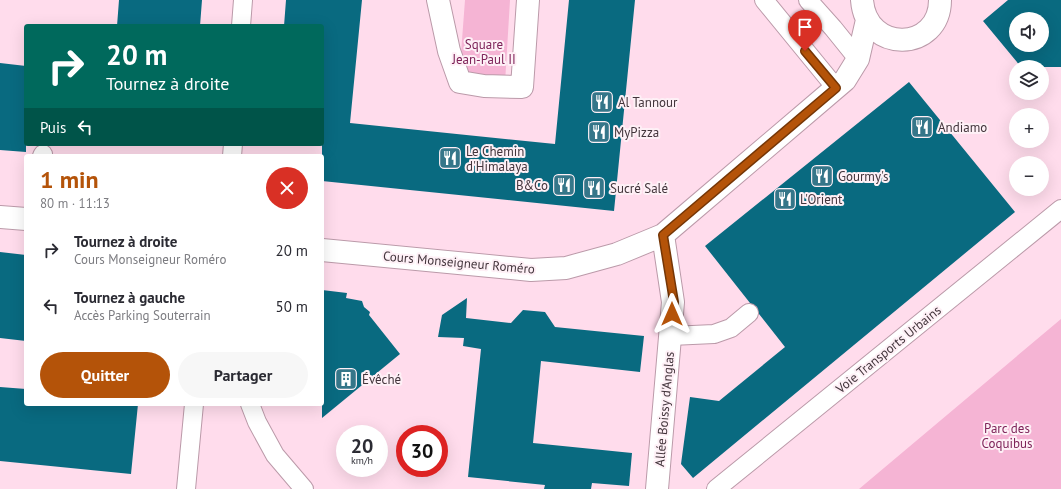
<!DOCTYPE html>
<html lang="fr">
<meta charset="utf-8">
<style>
:root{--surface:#fff;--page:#f7f7f7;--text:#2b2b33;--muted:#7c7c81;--accent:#b45309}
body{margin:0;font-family:"PT Sans",sans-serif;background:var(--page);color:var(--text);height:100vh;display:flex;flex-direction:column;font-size:15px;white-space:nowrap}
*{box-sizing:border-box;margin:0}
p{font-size:13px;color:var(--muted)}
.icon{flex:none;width:22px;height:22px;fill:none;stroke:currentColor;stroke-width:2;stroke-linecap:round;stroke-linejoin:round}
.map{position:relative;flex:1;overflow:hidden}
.drawer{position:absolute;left:24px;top:154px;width:300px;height:252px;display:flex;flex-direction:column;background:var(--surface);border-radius:4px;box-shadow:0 4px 16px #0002}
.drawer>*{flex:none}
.guide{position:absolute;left:24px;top:24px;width:300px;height:122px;border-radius:4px;box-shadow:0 4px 16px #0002;background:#00695c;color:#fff;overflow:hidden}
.fabs{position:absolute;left:1009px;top:12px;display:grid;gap:8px}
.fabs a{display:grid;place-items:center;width:40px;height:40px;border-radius:50%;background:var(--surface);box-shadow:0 4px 16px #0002;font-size:20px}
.speed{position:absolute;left:336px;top:425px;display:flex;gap:8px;font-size:20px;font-weight:700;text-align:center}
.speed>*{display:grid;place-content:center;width:52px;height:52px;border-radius:50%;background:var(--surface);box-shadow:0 4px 16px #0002;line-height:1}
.speed small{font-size:10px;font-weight:400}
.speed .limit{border:6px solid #d22;background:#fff;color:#111}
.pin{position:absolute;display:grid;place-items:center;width:34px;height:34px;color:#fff;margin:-41px -17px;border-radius:50% 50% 50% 0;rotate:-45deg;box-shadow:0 0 4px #0007}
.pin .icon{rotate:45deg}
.me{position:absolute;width:44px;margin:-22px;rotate:0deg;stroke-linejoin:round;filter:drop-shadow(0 0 3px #0008)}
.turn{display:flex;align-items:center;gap:14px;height:84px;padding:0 16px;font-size:18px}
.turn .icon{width:52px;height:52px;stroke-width:2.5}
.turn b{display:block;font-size:28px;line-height:34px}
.then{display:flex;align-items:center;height:38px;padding:0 16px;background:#0003;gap:8px;font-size:15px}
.round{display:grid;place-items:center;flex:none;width:42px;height:42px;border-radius:21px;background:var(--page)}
.head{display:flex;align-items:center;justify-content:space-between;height:68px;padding:0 16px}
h1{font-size:24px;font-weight:600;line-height:30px;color:var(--accent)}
.primary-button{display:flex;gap:8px;margin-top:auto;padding:8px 16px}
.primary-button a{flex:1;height:46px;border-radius:24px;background:var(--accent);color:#fff;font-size:16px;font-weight:600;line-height:46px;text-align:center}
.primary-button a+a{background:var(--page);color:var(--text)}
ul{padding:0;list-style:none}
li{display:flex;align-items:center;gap:12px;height:56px;padding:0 16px}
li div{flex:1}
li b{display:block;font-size:15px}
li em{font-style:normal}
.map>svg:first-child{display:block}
.green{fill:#f5b4d4}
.building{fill:#096a80;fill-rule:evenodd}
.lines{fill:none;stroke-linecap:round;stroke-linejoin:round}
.lane-casing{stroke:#bb9aa9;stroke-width:20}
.street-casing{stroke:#bb9aa9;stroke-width:24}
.lane{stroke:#fff;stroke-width:18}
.street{stroke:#fff;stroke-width:22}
.route-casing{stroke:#753606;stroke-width:10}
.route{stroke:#b45309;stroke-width:7}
.labels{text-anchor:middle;stroke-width:4;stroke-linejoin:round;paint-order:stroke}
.park-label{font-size:13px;fill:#7e2359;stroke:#fef0f6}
.poi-label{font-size:13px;fill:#43353c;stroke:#fef0f6;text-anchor:start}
.street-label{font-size:13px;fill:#43353c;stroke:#fef0f6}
</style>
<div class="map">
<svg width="1061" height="489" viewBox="0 0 1061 489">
<rect width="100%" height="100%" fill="#ffdcec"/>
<!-- green -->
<path class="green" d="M465 0H510L505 83 459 80Z
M1061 319V489H859Z"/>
<!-- building -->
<path class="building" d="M119 0H202L200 26H117Z
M286 0H362L350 123 555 144 569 0H635L614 211 322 181V26H284Z
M1008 0H1061V67H1021L983 21ZM1016 19H1042V45H1016Z
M0 63 26 66V152L0 150Z
M909 82 1015 212 693 478 681 464 690 397 719 401 785 347 759 314 757 307 750 303 705 246Z
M0 252 26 255V341L0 338Z
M322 290 347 293 346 298 362 301 364 307 370 312 369 315 400 354 322 418Z
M467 298 466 318 511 323 523 310 545 312 555 327 644 336 640 372 541 361 533 443 632 453 629 486 592 483 591 489H544L545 485 468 477 481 349 463 346 464 338 438 337 442 315Z
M0 387 26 389V404H138L131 474 0 461Z"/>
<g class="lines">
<!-- lane casing -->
<g class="lane-casing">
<path id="lane" d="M764 0 836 88
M808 0 833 28 858 59
M241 26 243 0
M42 156 43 154
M232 156 233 144
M671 336 714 334 731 328 749 313
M250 404 257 422 275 455 304 489
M186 489 194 404
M716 489 1061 209"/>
</g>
<!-- street casing -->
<g class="street-casing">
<path id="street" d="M438 0 449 51 460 82 484 86 522 87 528 0
M862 0C866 54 940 52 940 0
M0 217 26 219
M322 250 531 270 566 268 617 254 663 235 845 80 858 59 867 20
M657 489 673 302 663 235"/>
</g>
<!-- lane -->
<use href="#lane" class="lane"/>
<!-- street -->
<use href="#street" class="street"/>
</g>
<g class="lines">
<!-- route casing -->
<g class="route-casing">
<path id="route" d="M672 314 674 302 663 235 836 88 805 51"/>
</g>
<!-- route -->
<use href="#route" class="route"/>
</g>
<!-- icons -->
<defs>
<g id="restaurant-square" transform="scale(1.15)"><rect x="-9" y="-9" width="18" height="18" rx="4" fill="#357689" stroke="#fef0f6"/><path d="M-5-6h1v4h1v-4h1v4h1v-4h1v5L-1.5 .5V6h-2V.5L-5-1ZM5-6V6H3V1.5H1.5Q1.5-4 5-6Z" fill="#fff"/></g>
<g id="building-square" transform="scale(1.15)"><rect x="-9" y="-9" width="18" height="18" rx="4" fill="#357689" stroke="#fef0f6"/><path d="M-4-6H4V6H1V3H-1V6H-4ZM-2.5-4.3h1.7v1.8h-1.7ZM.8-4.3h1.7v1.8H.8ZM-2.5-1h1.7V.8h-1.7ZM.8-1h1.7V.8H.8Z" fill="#fff"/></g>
</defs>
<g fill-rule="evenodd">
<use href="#restaurant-square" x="602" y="102"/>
<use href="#restaurant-square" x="922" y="127"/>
<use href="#restaurant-square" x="599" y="132"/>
<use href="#restaurant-square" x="450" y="158"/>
<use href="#restaurant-square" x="822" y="176"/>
<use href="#restaurant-square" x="564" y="185"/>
<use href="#restaurant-square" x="594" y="188"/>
<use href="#restaurant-square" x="785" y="199"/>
<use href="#building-square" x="346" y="379"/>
</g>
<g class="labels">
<!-- park labels -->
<g class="park-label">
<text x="484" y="49">Square<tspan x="484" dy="15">Jean-Paul II</tspan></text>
<text x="1007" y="433">Parc des<tspan x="1007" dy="15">Coquibus</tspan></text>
</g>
<!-- poi labels -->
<g class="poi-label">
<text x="618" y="107">Al Tannour</text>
<text x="938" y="132">Andiamo</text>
<text x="614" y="137">MyPizza</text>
<text x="466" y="156">Le Chemin<tspan x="466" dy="15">d'Himalaya</tspan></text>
<text x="838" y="181">Gourmy's</text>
<text x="548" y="190" text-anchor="end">B&amp;Co</text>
<text x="610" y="193">Sucré Salé</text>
<text x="800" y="204">L'Orient</text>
<text x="362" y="384">Évêché</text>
</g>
<!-- street labels -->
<g class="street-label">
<text transform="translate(459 262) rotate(5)" y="5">Cours Monseigneur Roméro</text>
<text transform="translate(888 349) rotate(-39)" y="5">Voie Transports Urbains</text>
<text transform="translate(664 409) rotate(-85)" y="5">Allée Boissy d'Anglas</text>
</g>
</g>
</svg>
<div class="fabs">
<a><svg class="icon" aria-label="sound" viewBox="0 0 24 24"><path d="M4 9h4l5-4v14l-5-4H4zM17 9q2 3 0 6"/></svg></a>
<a><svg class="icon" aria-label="layers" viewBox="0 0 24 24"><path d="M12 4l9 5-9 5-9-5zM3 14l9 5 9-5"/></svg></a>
<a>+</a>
<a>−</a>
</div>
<div class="speed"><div>20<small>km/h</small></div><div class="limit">30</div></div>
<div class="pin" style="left:805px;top:51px;background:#d93025"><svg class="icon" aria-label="arrive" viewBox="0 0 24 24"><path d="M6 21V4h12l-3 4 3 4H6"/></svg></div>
<svg class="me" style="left:672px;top:314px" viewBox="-20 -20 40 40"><path d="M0-17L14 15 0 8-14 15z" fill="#b45309" stroke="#fff" stroke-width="4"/></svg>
<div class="guide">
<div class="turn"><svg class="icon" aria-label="right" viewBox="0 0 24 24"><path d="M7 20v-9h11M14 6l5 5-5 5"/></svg><div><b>20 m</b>Tournez à droite</div></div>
<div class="then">Puis<svg class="icon" aria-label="left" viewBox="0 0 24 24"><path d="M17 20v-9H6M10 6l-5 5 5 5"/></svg></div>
</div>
<section class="drawer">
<div class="head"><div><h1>1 min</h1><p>80 m · 11:13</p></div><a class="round" style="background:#d93025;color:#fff"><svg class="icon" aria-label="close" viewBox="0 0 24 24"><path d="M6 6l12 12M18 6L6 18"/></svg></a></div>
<ul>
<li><svg class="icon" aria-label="right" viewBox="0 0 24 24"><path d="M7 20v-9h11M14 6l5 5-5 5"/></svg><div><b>Tournez à droite</b><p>Cours Monseigneur Roméro</p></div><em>20 m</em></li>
<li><svg class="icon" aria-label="left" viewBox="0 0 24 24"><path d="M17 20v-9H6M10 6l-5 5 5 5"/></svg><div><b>Tournez à gauche</b><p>Accès Parking Souterrain</p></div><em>50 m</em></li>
</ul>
<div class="primary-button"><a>Quitter</a><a>Partager</a></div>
</section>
</div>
